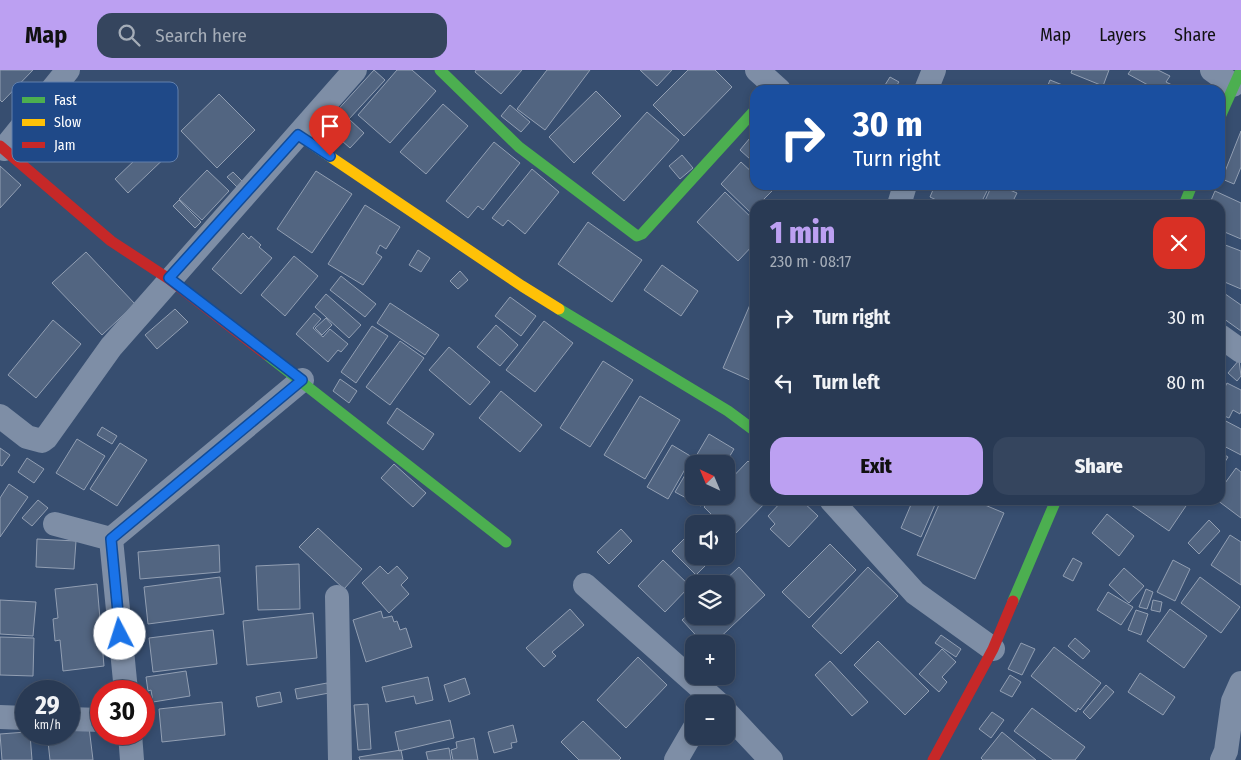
<!DOCTYPE html>
<meta charset="utf-8">
<style>
:root{--surface:#293a54;--page:#35455e;--text:#f1f3f6;--muted:#a5adb8;--line:#45546b;--accent:#bca0f2}
body{margin:0;font-family:"Fira Sans Condensed",sans-serif;background:var(--page);color:var(--text);height:100vh;display:flex;flex-direction:column;font-size:19px;white-space:nowrap}
*{box-sizing:border-box;margin:0}
p{font-size:16px;color:var(--muted)}
.icon{flex:none;width:28px;height:28px;fill:none;stroke:currentColor;stroke-width:2;stroke-linecap:round;stroke-linejoin:round}
.map{position:relative;flex:1;overflow:hidden}
.details{position:absolute;left:750px;top:130px;width:475px;height:305px;display:flex;flex-direction:column;background:var(--surface);border-radius:15px;box-shadow:0 2px 8px #0003,0 0 0 1px var(--line)}
.details>*{flex:none}
.hud{position:absolute;left:750px;top:15px;width:475px;height:105px;border-radius:15px;box-shadow:0 2px 8px #0003,0 0 0 1px var(--line);background:#1a4fa0;color:#fff;overflow:hidden}
.needle{width:32px;rotate:316deg}
.buttons{position:absolute;left:685px;top:385px;display:grid;gap:10px}
.buttons a{display:grid;place-items:center;width:50px;height:50px;border-radius:10px;background:var(--surface);box-shadow:0 2px 8px #0003,0 0 0 1px var(--line);font-size:25px}
.speed{position:absolute;left:15px;top:610px;display:flex;gap:10px;font-size:25px;font-weight:700;text-align:center}
.speed>*{display:grid;place-content:center;width:65px;height:65px;border-radius:50%;background:var(--surface);box-shadow:0 2px 8px #0003,0 0 0 1px var(--line);line-height:1}
.speed small{font-size:12px;font-weight:400}
.speed .limit{border:8px solid #d22;background:#fff;color:#111}
.pin{position:absolute;display:grid;place-items:center;width:42px;height:42px;color:#fff;margin:-51px -21px;border-radius:50% 50% 50% 0;rotate:-45deg;box-shadow:0 0 5px #0007}
.pin .icon{rotate:45deg}
.me{position:absolute;width:55px;margin:-28px;rotate:355deg;stroke-linejoin:round;filter:drop-shadow(0 0 4px #0008)}
.turn{display:flex;align-items:center;gap:18px;height:105px;padding:0 20px;font-size:22px}
.turn .icon{width:65px;height:65px;stroke-width:2.5}
.turn b{display:block;font-size:35px;line-height:42px}
.round{display:grid;place-items:center;flex:none;width:52px;height:52px;border-radius:15px;background:var(--page)}
.overview{display:flex;align-items:center;justify-content:space-between;height:85px;padding:0 20px}
h1{font-size:30px;font-weight:800;line-height:38px;color:var(--accent)}
.button{display:flex;gap:10px;margin-top:auto;padding:10px 20px}
.button a{flex:1;height:58px;border-radius:15px;background:var(--accent);color:#111;font-size:20px;font-weight:800;line-height:58px;text-align:center}
.button a+a{background:var(--page);color:var(--text)}
ul{padding:0;list-style:none}
li{display:flex;align-items:center;gap:15px;height:65px;padding:0 20px}
li div{flex:1}
li b{display:block;font-size:19px}
li em{font-style:normal}
header{display:flex;align-items:center;gap:30px;box-sizing:border-box;height:70px;padding:0 25px;background:var(--accent);color:#111}
header strong{font-size:24px}
nav{display:flex;gap:28px;margin-inline-start:auto;font-size:18px}
.search{width:350px;height:45px;background:var(--page);display:flex;align-items:center;gap:12px;box-sizing:border-box;padding:0 18px;border-radius:15px;color:var(--muted);font-size:19px}
.map>svg:first-child{display:block}
.building{fill:#526581;stroke:#929fb3}
.lines{fill:none;stroke-linecap:round;stroke-linejoin:round}
.street{stroke:#7e8ea6;stroke-width:24}
.fast{stroke:#4caf50;stroke-width:11}
.slow{stroke:#ffc107;stroke-width:11}
.jam{stroke:#c62828;stroke-width:11}
.route-casing{stroke:#114b97;stroke-width:12}
.route{stroke:#1a73e8;stroke-width:9}
.key{fill:#1f4988;stroke:#6280ac;stroke-width:1}
.key-label{font-size:14px;fill:#fff}
</style>
<header>
<strong>Map</strong>
<div class="search"><svg class="icon" aria-label="search" viewBox="0 0 24 24"><circle cx="10" cy="10" r="6"/><path d="M15 15l6 6"/></svg>Search here</div>
<nav><a>Map</a><a>Layers</a><a>Share</a></nav>
</header>
<div class="map">
<svg width="1241" height="690" viewBox="0 0 1241 690">
<rect width="100%" height="100%" fill="#374e70"/>
<!-- building -->
<path class="building" d="M0 0H33L2 32 0 30Z
M374 0 385 10 349 49 364 63 350 78 324 55Z
M397 0H412L436 21 390 73 358 45Z
M476 0H522L501 24 475 2Z
M547 0H590L545 60 517 39Z
M640 0H672L657 16Z
M688 0H715L732 17 684 66 653 35Z
M1072 0H1109L1103 16 1071 3Z
M1131 0H1158L1170 6 1166 12 1174 16 1172 20H1157L1128 4Z
M890 7 899 12 894 19 885 15Z
M1050 10 1075 20H1046Z
M596 21 621 46 574 93 549 67Z
M219 24 255 60 217 98 181 61Z
M443 34 468 56 426 104 400 82Z
M510 35 530 52 521 62 501 46Z
M647 42 679 70 624 131 592 103Z
M1241 61V97L1234 114 1222 109Z
M755 62V83L750 89 740 80Z
M159 67 172 81 128 123 115 109Z
M494 72 520 93 483 140 478 136 468 148 446 131Z
M682 85 693 98 680 109 669 96Z
M741 92 755 105V115H766L772 121 758 135H755L751 143 721 114Z
M0 96 21 115 0 138Z
M532 99 559 122 525 164 508 150 503 156 492 148Z
M207 100 229 121 202 150 179 129Z
M316 101 352 124 312 183 277 159Z
M233 102 243 112 237 117 227 107Z
M935 115H990L980 135H947L930 127Z
M992 115H998L1017 123 1011 135H983Z
M1215 121 1241 133V169L1220 160V135H1209Z
M725 122 755 151V173L738 191 697 152Z
M179 130 201 152 195 158 173 136Z
M365 135 400 157 386 179 380 175 376 183 382 187 363 215 328 194Z
M588 152 642 190 612 232 558 194Z
M243 163 249 169 251 166 261 175 259 177 272 188 241 224 212 199Z
M1220 173 1241 181V219L1220 210Z
M418 180 430 188 421 202 409 195Z
M86 182 135 234 102 265 52 213Z
M294 186 318 206 285 246 261 225Z
M662 195 698 221 681 246 644 220Z
M460 201 468 210 458 219 450 211Z
M341 206 376 234 365 247 330 220Z
M1221 221 1241 235V261L1220 246Z
M755 223V298L750 310 723 298Z
M326 224 361 255 349 268 315 237Z
M510 227 536 246 521 266 495 246Z
M390 233 439 265 425 285 377 253Z
M175 239 188 252 157 279 145 265Z
M314 243 321 249 313 258 323 267 330 259 348 274 341 282 338 280 328 292 296 264Z
M326 248 332 255 322 265 315 258Z
M53 250 81 274 36 328 8 305Z
M544 251 573 273 535 322 506 300Z
M496 255 518 275 500 296 477 277Z
M372 256 388 266 356 313 341 302Z
M400 271 424 288 390 335 366 317Z
M449 277 490 312 470 335 429 300Z
M1239 290 1241 306 1237 311 1228 303Z
M603 291 633 310 590 377 560 358Z
M340 309 357 321 349 333 333 321Z
M1227 313 1241 320V341L1240 344 1233 340 1229 348 1220 344V327Z
M501 321 542 355 520 382 479 348Z
M640 326 680 350 645 409 604 385Z
M397 338 434 364 423 380 387 353Z
M1220 348 1241 359V385L1220 374Z
M102 357 117 366 112 374 97 365Z
M709 364 734 379 725 394H694V426H707L701 436 675 422Z
M77 369 105 386 84 420 56 403Z
M120 373 147 390 117 436 90 419Z
M672 375 692 387 668 429 647 417Z
M0 378 10 385 2 396 0 395Z
M1220 382 1228 387 1220 400Z
M27 388 44 399 34 413 18 402Z
M748 391 755 398V430H768L733 466 726 459V454H721L704 437 714 426H726V414Z
M394 394 426 423 413 437 381 408Z
M1236 398 1241 402V448L1217 430H1220V420Z
M9 414 28 427 0 467V428Z
M38 430 48 438 32 456 22 448Z
M783 430H801L818 446 789 477 770 459 775 454 768 446Z
M913 430H937L921 467 901 458Z
M941 430H973L1004 443 975 509 917 485Z
M1124 430H1190L1169 461Z
M1107 444 1134 466 1119 486 1092 463Z
M1209 450 1220 461 1199 484 1188 473Z
M318 458 362 499 344 519 299 477Z
M621 459 632 471 609 494 597 482Z
M694 459V486H715L696 505 672 481Z
M1230 465 1241 472V515L1211 495Z
M37 469 76 471 74 499 36 497Z
M830 474 856 500 809 548 782 522Z
M219 475 220 502 140 509 138 482Z
M1073 488 1082 493 1073 511 1063 506Z
M663 490 690 516 665 542 638 516Z
M1173 490 1190 499 1175 531 1157 522Z
M299 494 300 539 258 540 256 496Z
M380 496 388 504 397 496 408 508 401 515 409 524 389 543 362 513Z
M739 497 765 525 713 574H704L682 550 694 539V546H726V514H721Z
M868 497 898 526 841 584 812 556Z
M1124 498 1144 516 1129 533 1109 515Z
M220 507 224 544 148 554 144 517Z
M1200 507 1240 537 1221 563 1181 533Z
M97 514 104 596 63 601 60 570 55 571 53 549 58 548 55 519Z
M1146 519 1153 522 1147 539 1139 537Z
M1108 522 1133 537 1121 555 1097 540Z
M0 530 36 532 33 566 0 564Z
M1153 530 1162 532 1160 542 1151 540Z
M570 539 584 555 552 582 556 586 544 597 526 578Z
M1170 539 1207 566 1184 598 1147 571Z
M1136 540 1148 544 1141 565 1128 560Z
M381 541 383 548 392 546 394 552 397 551 400 560 406 558 412 577 366 592 353 550Z
M313 543 317 588 247 595 243 551Z
M213 560 217 594 153 602 149 568Z
M941 565 961 579 956 587 935 573Z
M0 567 34 568 33 606 0 605Z
M1075 568 1090 581 1083 589 1068 576Z
M878 571 929 621 905 645 854 595Z
M1021 573 1035 579 1022 605 1008 599Z
M1054 577 1101 613 1080 640 1078 638 1076 642 1031 606Z
M942 579 956 592 942 607 947 612 939 622 919 604Z
M638 587 667 615 626 658 597 630Z
M830 591 868 632 852 646 815 605Z
M186 601 190 626 153 632 151 620 148 621 146 607Z
M1140 603 1175 627 1163 645 1128 622Z
M1010 605 1021 612 1012 627 1000 621Z
M428 607 433 630 416 634 414 626 386 632 382 617Z
M465 608 470 624 449 632 444 615Z
M327 613 329 623 297 629 295 619Z
M1106 615 1114 622 1090 649 1083 642Z
M280 622 282 632 258 637 256 627Z
M222 632 225 665 162 672 159 639Z
M368 634 371 679 358 680 354 635Z
M1032 638 1085 677 1075 690H1053L1014 661Z
M992 642 1004 650 991 668 979 659Z
M450 650 454 668 399 681 395 662Z
M583 651 621 688 619 690H579L561 672Z
M513 655 517 672 511 673 512 678 494 683 488 662Z
M89 657 93 690H50L48 672 60 670 59 664H69V660Z
M26 662V664H30L32 690H2L0 664Z
M1002 662 1036 690H983L981 688Z
M474 668 478 690H453L451 680 457 678 456 672Z
M449 678 451 690H428L426 682Z
M401 680 403 690H360L359 687Z"/>
<g class="lines">
<!-- street -->
<path class="street" d="M757 0 779 20
M1212 0 1233 15
M926 20 934 0
M4 79 68 0
M899 135 905 115
M1220 266 1241 281
M0 346 27 367 42 371 46 368 111 277 355 0
M831 430 915 523 993 579
M55 454 111 469
M111 469 302 310
M111 469 126 621
M585 515 719 634
M337 527 340 690
M726 642 771 690
M0 647 26 648
M69 649 101 650
M130 664 132 690
M676 690 694 659
M1222 690 1226 681 1233 631 1241 613"/>
<!-- fast -->
<path class="fast" d="M440 0 519 77 637 166 642 164 755 40
M1220 47 1241 0
M1184 135 1192 115
M559 239 728 341 755 361
M267 285 506 472
M1013 531 1056 430"/>
<!-- slow -->
<path class="slow" d="M298 65 522 216 559 239"/>
<!-- jam -->
<path class="jam" d="M0 76 111 171 169 209 267 285
M933 690 993 579 1013 531"/>
</g>
<g class="lines">
<!-- route casing -->
<g class="route-casing">
<path id="route" d="M120 564 111 469 302 310 169 208 298 65 330 86"/>
</g>
<!-- route -->
<use href="#route" class="route"/>
</g>
<!-- legend -->
<rect x="12" y="12" width="166" height="80" rx="8" class="key"/>
<rect x="22" y="27" width="23" height="6" fill="#4caf50"/>
<rect x="22" y="49" width="23" height="7" fill="#ffc107"/>
<rect x="22" y="72" width="23" height="6" fill="#c62828"/>
<g class="key-label">
<text x="54" y="35">Fast</text>
<text x="54" y="57">Slow</text>
<text x="54" y="80">Jam</text>
</g>
</svg>
<div class="buttons">
<a><svg class="needle" viewBox="-14 -14 28 28"><path d="M0-13l5 13h-10z" fill="#e53935"/><path d="M0 13l5-13h-10z" fill="#a5adb8"/></svg></a>
<a><svg class="icon" aria-label="sound" viewBox="0 0 24 24"><path d="M4 9h4l5-4v14l-5-4H4zM17 9q2 3 0 6"/></svg></a>
<a><svg class="icon" aria-label="layers" viewBox="0 0 24 24"><path d="M12 4l9 5-9 5-9-5zM3 14l9 5 9-5"/></svg></a>
<a>+</a>
<a>−</a>
</div>
<div class="speed"><div>29<small>km/h</small></div><div class="limit">30</div></div>
<div class="pin" style="left:330px;top:86px;background:#d93025"><svg class="icon" aria-label="arrive" viewBox="0 0 24 24"><path d="M6 21V4h12l-3 4 3 4H6"/></svg></div>
<svg class="me" style="left:120px;top:564px" viewBox="-20 -20 40 40"><circle r="19" fill="#fff"/><path d="M0-13L10 11 0 6-10 11z" fill="#1a73e8"/></svg>
<div class="hud">
<div class="turn"><svg class="icon" aria-label="right" viewBox="0 0 24 24"><path d="M7 20v-9h11M14 6l5 5-5 5"/></svg><div><b>30 m</b>Turn right</div></div>
</div>
<section class="details">
<div class="overview"><div><h1>1 min</h1><p>230 m · 08:17</p></div><a class="round" style="background:#d93025;color:#fff"><svg class="icon" aria-label="close" viewBox="0 0 24 24"><path d="M6 6l12 12M18 6L6 18"/></svg></a></div>
<ul>
<li><svg class="icon" aria-label="right" viewBox="0 0 24 24"><path d="M7 20v-9h11M14 6l5 5-5 5"/></svg><div><b>Turn right</b></div><em>30 m</em></li>
<li><svg class="icon" aria-label="left" viewBox="0 0 24 24"><path d="M17 20v-9H6M10 6l-5 5 5 5"/></svg><div><b>Turn left</b></div><em>80 m</em></li>
</ul>
<div class="button"><a>Exit</a><a>Share</a></div>
</section>
</div>
